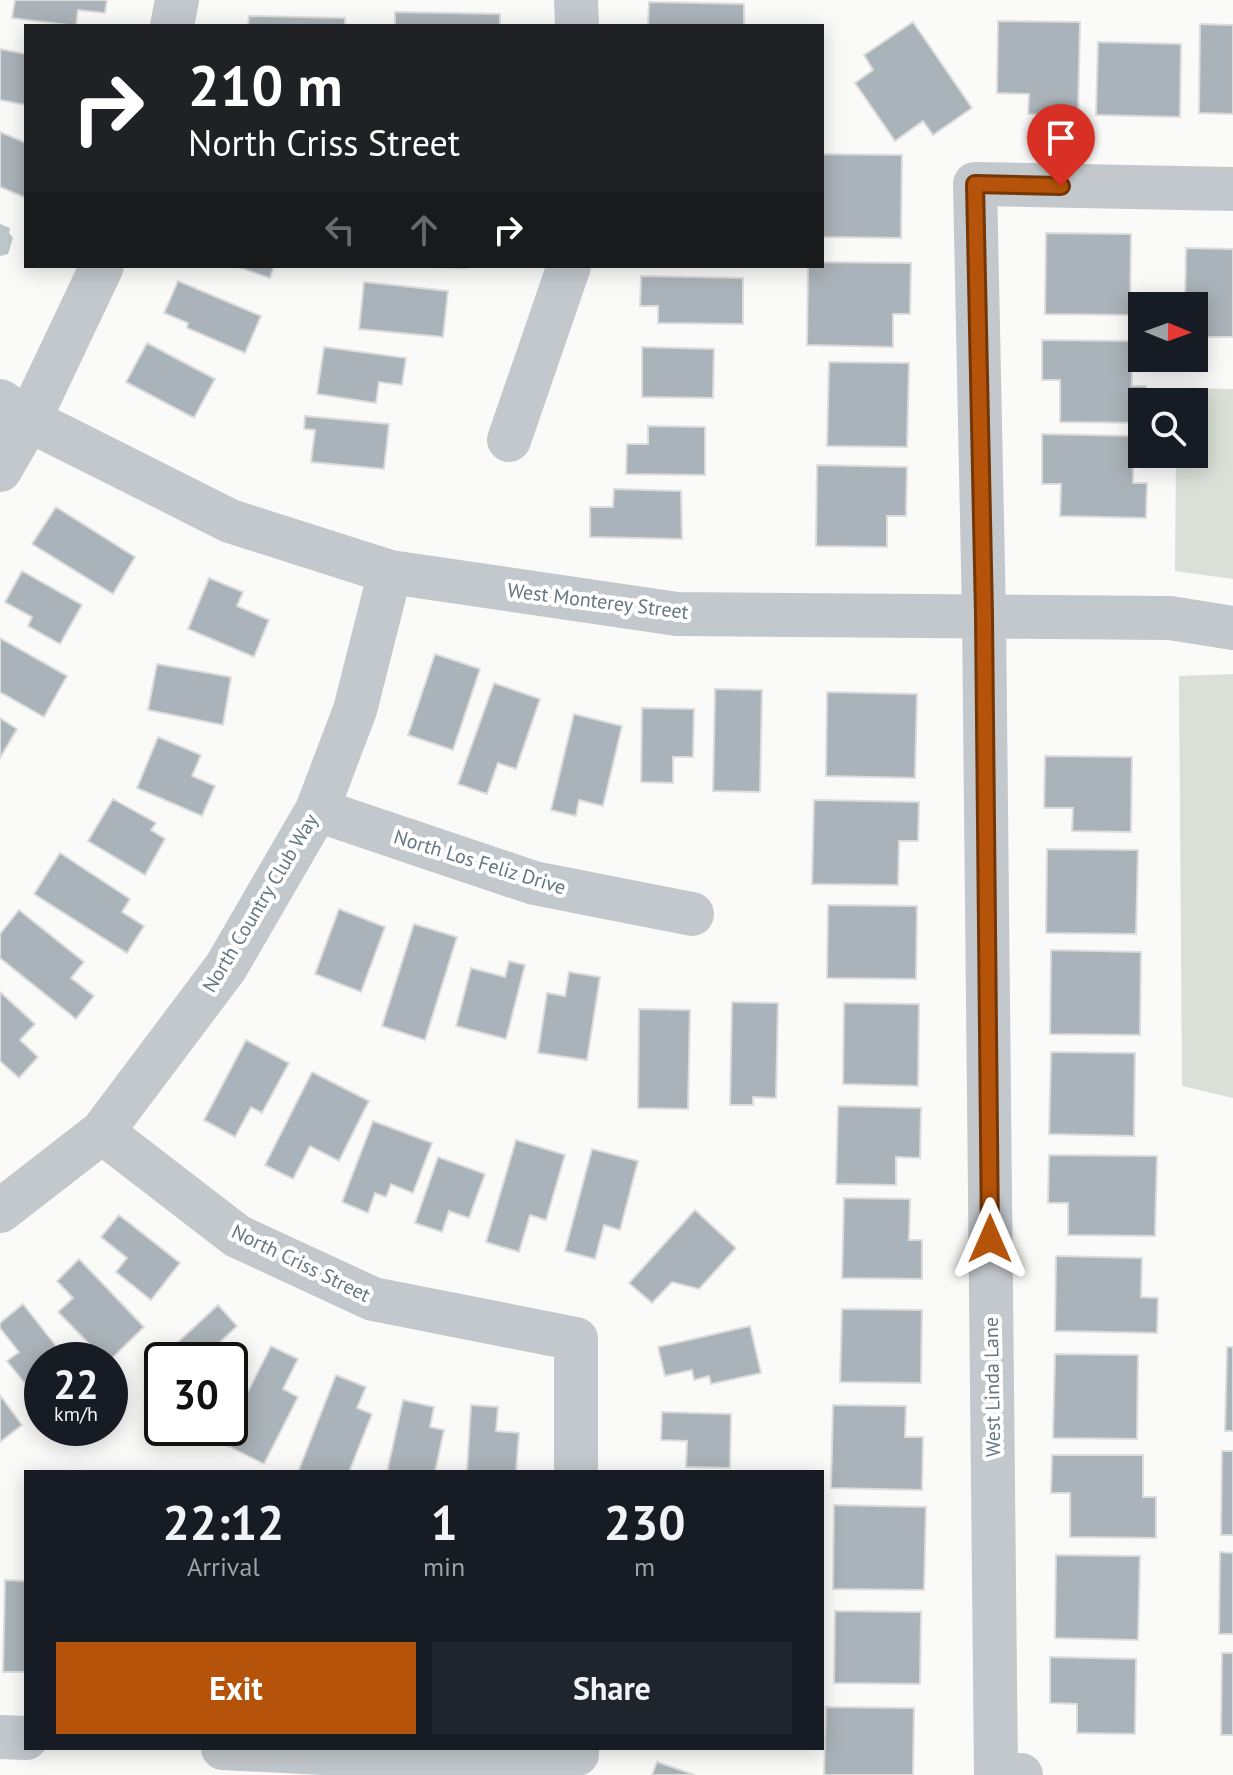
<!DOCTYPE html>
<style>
:root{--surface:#171b24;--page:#20242c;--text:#f1f3f6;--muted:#9ea1a6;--accent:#b45309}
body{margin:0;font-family:"PT Sans",sans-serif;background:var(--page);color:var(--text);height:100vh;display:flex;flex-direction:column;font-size:30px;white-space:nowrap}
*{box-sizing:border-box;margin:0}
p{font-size:26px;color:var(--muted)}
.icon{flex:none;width:44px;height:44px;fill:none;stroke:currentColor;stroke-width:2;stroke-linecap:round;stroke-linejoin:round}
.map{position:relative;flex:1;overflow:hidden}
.side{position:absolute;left:24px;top:1470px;width:800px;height:280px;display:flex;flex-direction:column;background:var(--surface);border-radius:0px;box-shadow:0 4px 20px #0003}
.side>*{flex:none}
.top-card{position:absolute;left:24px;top:24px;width:800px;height:244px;border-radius:0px;box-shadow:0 4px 20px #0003;background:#202124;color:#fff;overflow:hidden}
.needle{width:52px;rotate:91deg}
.fabs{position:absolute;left:1128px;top:292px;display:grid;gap:16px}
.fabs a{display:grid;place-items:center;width:80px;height:80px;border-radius:0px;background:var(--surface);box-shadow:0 4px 20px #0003;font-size:40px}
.speed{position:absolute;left:24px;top:1342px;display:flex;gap:16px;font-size:40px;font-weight:700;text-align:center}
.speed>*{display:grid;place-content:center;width:104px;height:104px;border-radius:50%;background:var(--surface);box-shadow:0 4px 20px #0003;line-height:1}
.speed small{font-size:20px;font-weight:400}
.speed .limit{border:4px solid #111;border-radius:12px;background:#fff;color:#111}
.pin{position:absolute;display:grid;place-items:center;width:68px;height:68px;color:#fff;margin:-82px -34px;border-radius:50% 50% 50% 0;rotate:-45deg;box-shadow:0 0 8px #0007}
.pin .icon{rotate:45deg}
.me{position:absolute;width:88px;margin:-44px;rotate:0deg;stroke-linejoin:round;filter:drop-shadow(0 0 6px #0008)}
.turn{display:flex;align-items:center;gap:28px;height:168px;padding:0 32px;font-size:36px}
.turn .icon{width:104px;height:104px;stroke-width:2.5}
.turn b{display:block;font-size:56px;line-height:68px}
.lanes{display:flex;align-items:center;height:76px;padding:0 32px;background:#0003;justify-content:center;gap:40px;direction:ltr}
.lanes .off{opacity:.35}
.eta{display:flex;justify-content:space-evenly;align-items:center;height:136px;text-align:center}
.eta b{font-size:48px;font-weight:600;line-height:56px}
.button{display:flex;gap:16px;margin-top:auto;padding:16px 32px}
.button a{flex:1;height:92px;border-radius:0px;background:var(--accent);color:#fff;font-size:32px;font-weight:600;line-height:92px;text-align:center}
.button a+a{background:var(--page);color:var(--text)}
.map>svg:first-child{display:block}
.green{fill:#dadfd7}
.water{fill:#bbc7cb}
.building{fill:#aab3b9;stroke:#dcdcda;stroke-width:2}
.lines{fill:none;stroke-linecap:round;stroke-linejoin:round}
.minor{stroke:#c3c8cc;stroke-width:44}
.route-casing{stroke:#753606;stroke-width:20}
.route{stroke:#b45309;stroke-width:14}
.labels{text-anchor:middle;stroke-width:8;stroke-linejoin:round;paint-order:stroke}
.street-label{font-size:20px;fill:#657683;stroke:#fff}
</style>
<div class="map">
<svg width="1233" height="1775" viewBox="0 0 1233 1775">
<rect width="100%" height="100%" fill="#fafaf8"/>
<!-- green -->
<path class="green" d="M1176 388 1233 389V579L1175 571 1176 454H1194V402H1176Z
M1233 674V1098L1182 1086 1179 676Z"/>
<!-- water -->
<path class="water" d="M0 224 10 228 9 233 13 238 8 254 0 256Z"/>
<!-- building -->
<path class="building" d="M15 0H107L105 13 78 10 76 26 12 18Z
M649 2 744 4V26H648Z
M395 12 500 14V26H395Z
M249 16 345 18V26H248Z
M998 21 1080 22 1078 115 1028 114 1029 94 997 93Z
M913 22 972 108 933 135 923 121 895 141 855 83 873 70 864 55Z
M1200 24 1233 25V114L1199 113Z
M1098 42 1181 44 1180 117 1096 115Z
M0 49 26 54V105L0 100Z
M0 132 26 143V198L0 187Z
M822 154 902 155 901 238 822 237Z
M1046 233 1131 234 1130 315 1045 314Z
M1186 248 1233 249V337H1194V306H1185Z
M822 262 911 263 910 314H893V347L807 345 808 266H822Z
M235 266H274L270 278Z
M395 266H466V268Z
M641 276 743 278V324L658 323V306H640Z
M178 281 261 316 245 353 187 328 188 323 164 313Z
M364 282 448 291 443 337 359 329Z
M1042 340 1132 341V386H1146V402H1142V423L1060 422V380H1042Z
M147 343 215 379 194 418 126 382Z
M324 347 406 358 402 385 379 382 376 403 317 394Z
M642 347 714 349 713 398 642 397Z
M829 362 909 363 907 447 827 446Z
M305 416 389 424 384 469 311 462 315 430 304 429Z
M648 426 705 427V475L626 474 627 444H648Z
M1042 434 1134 436 1133 483H1147L1146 518 1060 516 1061 484H1042Z
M817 465 907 467 906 516H887V547L816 546Z
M614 489 681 491 682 539 590 537V507H613Z
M56 507 135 557 113 594 32 544Z
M22 571 82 605 60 644 28 626 32 617 5 602Z
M209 578 243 592 237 606 269 620 254 657 188 629Z
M0 638 67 676 44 717 0 692Z
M435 654 480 669 453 750 408 735Z
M157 664 231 677 223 725 148 710Z
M494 683 540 699 516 769 498 763 487 794 458 784Z
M715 689 762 690 760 792 713 791Z
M827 692 917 694 915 778 826 776Z
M642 708 694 709 693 757H673V783L641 782Z
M574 714 622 726 603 806 579 800 576 816 551 810Z
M0 718 17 729 0 758Z
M158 737 201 755 192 776 215 786 202 816 137 788Z
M1045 756 1132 757 1131 832 1072 831 1073 808H1044Z
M113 799 156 823 151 830 165 839 145 875 88 841Z
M814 800 919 802 918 841H899L898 885 812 884Z
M1047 849 1138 850 1136 934 1046 933Z
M60 853 130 899 122 912 144 926 127 953 34 894Z
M828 905 917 906 916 979 827 978Z
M339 909 385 927 361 992 315 974Z
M19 910 84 962 71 978 94 996 76 1019 0 958V934Z
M414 924 457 937 425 1040 382 1026Z
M1051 950 1141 952 1140 1035 1050 1034Z
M509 961 525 965 506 1039 456 1026 471 968 505 977Z
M569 972 600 977 587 1060 538 1053 547 993 565 996Z
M0 992 35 1024 20 1040 38 1057 19 1078 0 1061Z
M732 1002 778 1003 776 1098 753 1097V1105H730Z
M844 1003 919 1004 918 1086 843 1084Z
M639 1009 690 1010 688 1109 638 1108Z
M246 1040 289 1063 262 1113 251 1107 235 1137 204 1120Z
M1051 1052 1135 1053 1134 1136 1049 1134Z
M312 1072 369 1101 339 1161 310 1146 293 1179 265 1165Z
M838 1106 921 1108 920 1158 896 1157V1185L836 1184Z
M373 1121 432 1143 413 1193 391 1184 386 1197 375 1193 368 1213 342 1202Z
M516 1140 565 1155 546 1220 530 1215 519 1252 486 1242Z
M592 1149 638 1161 620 1230 604 1225 595 1259 565 1251Z
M1049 1155 1157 1156 1155 1236 1068 1235V1203H1048Z
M438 1157 485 1174 469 1218 449 1211 442 1232 415 1223Z
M844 1198 910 1199 909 1240H922V1279L842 1278Z
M695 1210 736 1248 699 1289 672 1282 652 1303 629 1283Z
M119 1215 180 1263 151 1300 116 1272 127 1258 101 1237Z
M1056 1256 1142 1258 1141 1297 1158 1298 1157 1333 1055 1331Z
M79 1259 144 1327 110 1360H105L58 1312 73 1298 57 1281Z
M23 1304 67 1360H42V1405L7 1361 19 1352 0 1328V1323Z
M218 1305 237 1326 217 1345 228 1358 226 1360H162V1381L150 1368Z
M842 1309 922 1310 921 1383 840 1382Z
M750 1326 761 1373 711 1384 709 1376 694 1380 692 1370 665 1376 658 1347Z
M271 1346 298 1359 283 1389 298 1397 264 1464 222 1443Z
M1227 1347H1233V1431H1225Z
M1055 1354 1138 1355 1137 1439 1053 1438Z
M336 1375 366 1387 357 1408 372 1414 349 1472H298Z
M0 1395 22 1425 0 1442Z
M403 1400 434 1407 430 1427 444 1430 435 1472H387Z
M471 1405 498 1407 496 1431 519 1433 516 1472 467 1471Z
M833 1405 906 1406 905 1437H923L922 1490 831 1488Z
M662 1412 731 1414 730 1468 686 1467 687 1441 661 1440Z
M1222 1451H1233V1535H1221Z
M1052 1455H1143V1497H1156V1538L1070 1537V1493H1051Z
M834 1505 926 1507 924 1590 833 1589Z
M1220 1552 1233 1553V1634H1219Z
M1056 1555 1140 1556 1138 1640 1055 1638Z
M5 1580 26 1581V1672H3Z
M835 1611 921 1612 920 1684 834 1683Z
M1222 1653H1233V1735H1221Z
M1050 1657 1136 1659 1135 1734 1077 1733V1704L1050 1703Z
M826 1707 914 1708 913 1775H824Z
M657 1762 695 1775H652Z"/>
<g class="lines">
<!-- minor -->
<path class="minor" d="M576 0 577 26
M172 26 177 0
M0 401 29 420 230 521 390 572 677 614 1170 618 1233 628
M509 440 569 266
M0 470 29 420 102 266
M317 810 534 883 692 914
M102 1132 237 1236 373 1299 576 1339V1472
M0 1211 102 1132 226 967 317 810 355 710 390 572
M0 1737 26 1738
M223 1748 525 1763 577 1754V1748
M1021 1775 996 1774 984 615 975 184 1233 189"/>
</g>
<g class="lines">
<!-- route casing -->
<g class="route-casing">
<path id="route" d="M990 1239 984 615 975 184 1061 186"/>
</g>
<!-- route -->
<use href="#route" class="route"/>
</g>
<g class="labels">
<!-- street labels -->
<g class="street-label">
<text transform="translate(598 601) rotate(7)" y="7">West Monterey Street</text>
<text transform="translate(480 862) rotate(17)" y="7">North Los Feliz Drive</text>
<text transform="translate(260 903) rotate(-59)" y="7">North Country Club Way</text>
<text transform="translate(301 1263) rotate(26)" y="7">North Criss Street</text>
<text transform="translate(992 1387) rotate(-91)" y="7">West Linda Lane</text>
</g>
</g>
</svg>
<div class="fabs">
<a><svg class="needle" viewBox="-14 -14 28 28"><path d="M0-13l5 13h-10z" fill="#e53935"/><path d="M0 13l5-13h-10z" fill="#9ea1a6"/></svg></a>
<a><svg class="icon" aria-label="search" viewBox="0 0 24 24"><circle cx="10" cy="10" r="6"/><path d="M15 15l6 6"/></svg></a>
</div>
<div class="speed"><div>22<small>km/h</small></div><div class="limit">30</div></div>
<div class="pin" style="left:1061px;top:186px;background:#d93025"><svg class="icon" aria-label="arrive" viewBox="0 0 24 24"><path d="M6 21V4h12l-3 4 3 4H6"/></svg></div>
<svg class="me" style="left:990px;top:1239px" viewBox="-20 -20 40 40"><path d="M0-17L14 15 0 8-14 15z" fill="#b45309" stroke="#fff" stroke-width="4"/></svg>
<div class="top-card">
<div class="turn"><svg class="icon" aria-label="right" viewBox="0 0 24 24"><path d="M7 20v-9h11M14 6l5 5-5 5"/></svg><div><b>210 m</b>North Criss Street</div></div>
<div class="lanes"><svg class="icon off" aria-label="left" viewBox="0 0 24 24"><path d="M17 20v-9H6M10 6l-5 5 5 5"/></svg><svg class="icon off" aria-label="ahead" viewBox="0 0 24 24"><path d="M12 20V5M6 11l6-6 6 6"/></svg><svg class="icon" aria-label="right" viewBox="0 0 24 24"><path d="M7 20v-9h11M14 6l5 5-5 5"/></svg></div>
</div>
<section class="side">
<div class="eta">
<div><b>22:12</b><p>Arrival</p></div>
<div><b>1</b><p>min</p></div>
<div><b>230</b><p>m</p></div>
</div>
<div class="button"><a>Exit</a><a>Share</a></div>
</section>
</div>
